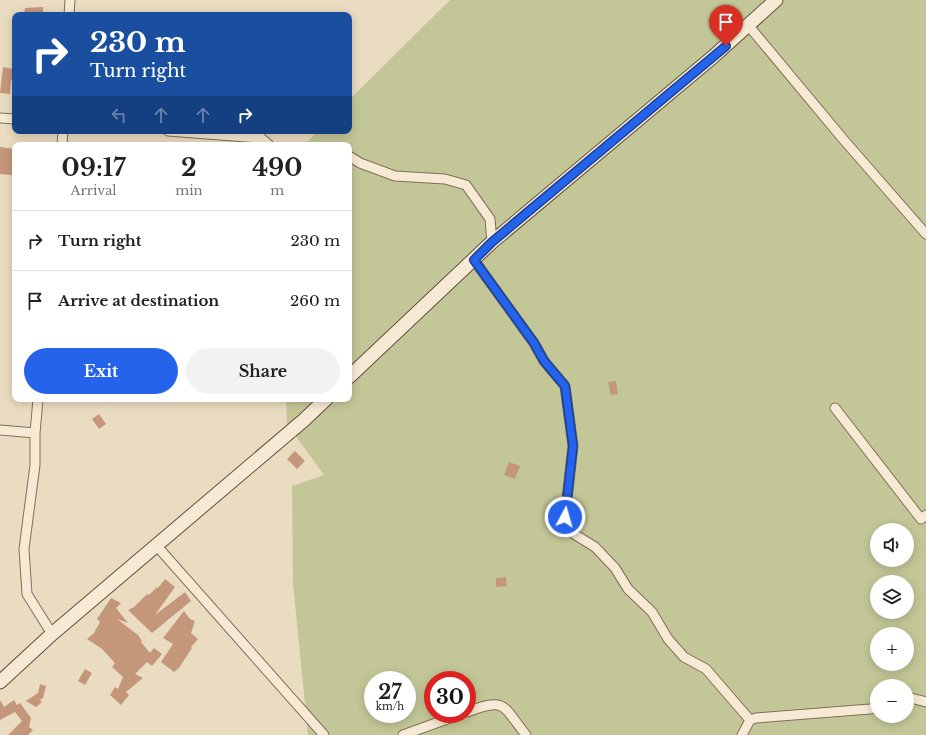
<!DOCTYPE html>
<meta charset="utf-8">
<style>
:root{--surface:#fff;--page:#f2f2f2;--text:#222;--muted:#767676;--line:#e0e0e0;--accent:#2563eb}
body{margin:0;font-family:"Libre Baskerville",serif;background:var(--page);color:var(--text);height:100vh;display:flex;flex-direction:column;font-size:15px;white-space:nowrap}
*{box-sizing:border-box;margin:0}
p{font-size:13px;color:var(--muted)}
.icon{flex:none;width:22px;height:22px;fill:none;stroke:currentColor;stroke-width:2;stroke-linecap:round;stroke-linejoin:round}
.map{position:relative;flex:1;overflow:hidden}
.drawer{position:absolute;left:12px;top:142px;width:340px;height:260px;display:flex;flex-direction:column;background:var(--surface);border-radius:8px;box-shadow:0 2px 10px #0003}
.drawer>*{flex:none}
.top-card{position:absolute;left:12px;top:12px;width:340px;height:122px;border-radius:8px;box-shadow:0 2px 10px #0003;background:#1a4fa0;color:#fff;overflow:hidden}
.buttons{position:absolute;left:870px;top:523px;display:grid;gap:8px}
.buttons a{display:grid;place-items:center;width:44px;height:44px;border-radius:50%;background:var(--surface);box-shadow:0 2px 10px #0003;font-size:20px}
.speed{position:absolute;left:364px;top:671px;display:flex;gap:8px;font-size:20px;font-weight:700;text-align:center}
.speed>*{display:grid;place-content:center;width:52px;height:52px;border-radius:50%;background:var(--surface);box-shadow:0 2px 10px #0003;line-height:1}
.speed small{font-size:10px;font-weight:400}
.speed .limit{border:6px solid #d22;background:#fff;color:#111}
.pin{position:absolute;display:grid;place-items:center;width:34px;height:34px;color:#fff;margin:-41px -17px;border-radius:50% 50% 50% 0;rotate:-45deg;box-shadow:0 0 4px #0007}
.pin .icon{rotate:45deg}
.me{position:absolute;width:44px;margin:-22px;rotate:6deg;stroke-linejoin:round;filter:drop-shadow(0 0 3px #0008)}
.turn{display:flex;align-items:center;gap:14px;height:84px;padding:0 12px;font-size:18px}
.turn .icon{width:52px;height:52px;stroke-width:2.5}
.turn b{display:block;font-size:28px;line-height:34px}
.lanes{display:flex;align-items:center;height:38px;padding:0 12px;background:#0003;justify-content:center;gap:20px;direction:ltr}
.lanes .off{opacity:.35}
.eta{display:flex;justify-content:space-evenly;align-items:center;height:68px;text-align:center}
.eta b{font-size:24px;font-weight:700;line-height:28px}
.cta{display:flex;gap:8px;margin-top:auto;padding:8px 12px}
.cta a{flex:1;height:46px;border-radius:24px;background:var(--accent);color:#fff;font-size:16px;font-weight:700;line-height:46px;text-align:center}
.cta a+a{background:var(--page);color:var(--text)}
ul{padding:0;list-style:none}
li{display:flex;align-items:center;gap:12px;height:60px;padding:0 12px;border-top:1px solid var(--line)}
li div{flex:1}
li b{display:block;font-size:15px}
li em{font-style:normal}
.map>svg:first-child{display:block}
.green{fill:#c3c797;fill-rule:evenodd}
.building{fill:#c5977a}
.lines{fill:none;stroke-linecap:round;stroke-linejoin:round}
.street-casing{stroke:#826e5a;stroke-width:11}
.secondary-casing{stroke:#644f3e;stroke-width:15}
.street{stroke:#f6ead4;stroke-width:9}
.secondary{stroke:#f6ead4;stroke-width:13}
.route-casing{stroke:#184099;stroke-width:10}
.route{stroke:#2563eb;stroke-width:7}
</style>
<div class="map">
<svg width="926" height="735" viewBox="0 0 926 735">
<rect width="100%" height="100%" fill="#eadcc1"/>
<!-- green -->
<path class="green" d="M450 0H926V735H308L293 583 292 486 324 475 287 424 286 399H349V145H304L318 131H349V100ZM877 530H907V560H877ZM877 582H907V612H877ZM877 634H907V664H877ZM373 680H407V714H373ZM433 680H467V714H433ZM877 686H907V716H877Z"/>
<!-- building -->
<path class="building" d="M43 7V15H24L25 8Z
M3 67 13 69V74H15V80H11L10 94 0 93Z
M0 147 15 149 12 175 0 174Z
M616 381 618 394 611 395 608 382Z
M99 414 106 424 99 429 92 419Z
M295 451 305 461 297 469 287 459Z
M509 462 520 466 515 479 504 475Z
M506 577 507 586 496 587V578Z
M165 579 175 587 155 615 185 592 191 601 152 633 128 610 134 607 147 594 149 595 157 587 158 588Z
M111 598 121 603 116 608 128 623 117 619 138 635 142 641 141 642 150 653 154 648 162 654 152 666 147 662 135 674 143 678 126 692 129 695 121 705 110 695 115 687 118 689 123 677 112 667 115 663 102 649 87 639 94 633 100 622 97 619Z
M184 611 190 619 195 621 191 633 198 639 191 647 192 648 179 668 174 672 161 662 173 644 163 638Z
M85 669 92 673 85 685 78 681Z
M40 684 46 686 43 698 40 700 42 702 36 707 26 701 38 693Z
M0 700 4 707 14 700 17 705 20 703 31 718 29 727 33 730 28 735H8L22 721 15 712 0 720Z"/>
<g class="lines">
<!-- street casing -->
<g class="street-casing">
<path id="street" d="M69 15 70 0
M748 25 843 139 926 234
M0 118 15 119
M168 131 261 138 269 145
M62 145 63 131
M349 156 360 163 395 176 445 179 466 185 490 219 492 242
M474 260 534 343 544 361 565 386 573 446 565 517 574 534 595 547 615 568 628 589 652 612 668 639 684 657 706 669 750 720 742 735
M38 399 35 433V465L24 549 27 594 52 634
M835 408 921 519 926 515
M0 430 35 433
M156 545 324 735
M907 697 926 702
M467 712C506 697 502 705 526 735
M750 720 756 718 870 709 877 707
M403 735 461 714"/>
</g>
<!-- secondary casing -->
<g class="secondary-casing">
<path id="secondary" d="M349 377 492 242 714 56 776 0
M0 682 52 634 304 420 326 399"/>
</g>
<!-- street -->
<use href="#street" class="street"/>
<!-- secondary -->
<use href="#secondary" class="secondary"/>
</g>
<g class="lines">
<!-- route casing -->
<g class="route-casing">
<path id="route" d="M565 517 573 446 565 386 544 361 534 343 474 260 492 242 726 46"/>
</g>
<!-- route -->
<use href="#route" class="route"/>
</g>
</svg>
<div class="buttons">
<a><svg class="icon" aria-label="sound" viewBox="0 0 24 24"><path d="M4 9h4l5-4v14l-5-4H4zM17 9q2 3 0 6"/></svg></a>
<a><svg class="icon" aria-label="layers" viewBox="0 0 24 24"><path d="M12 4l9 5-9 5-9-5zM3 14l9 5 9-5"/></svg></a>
<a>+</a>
<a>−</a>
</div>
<div class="speed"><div>27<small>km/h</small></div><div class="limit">30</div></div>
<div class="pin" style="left:726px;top:46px;background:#d93025"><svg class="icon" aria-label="arrive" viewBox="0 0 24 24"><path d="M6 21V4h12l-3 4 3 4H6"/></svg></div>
<svg class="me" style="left:565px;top:517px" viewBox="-20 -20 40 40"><circle r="17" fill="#2563eb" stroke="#fff" stroke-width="3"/><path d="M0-11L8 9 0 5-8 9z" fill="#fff"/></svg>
<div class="top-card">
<div class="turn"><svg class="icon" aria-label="right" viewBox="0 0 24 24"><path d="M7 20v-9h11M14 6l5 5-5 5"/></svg><div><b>230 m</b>Turn right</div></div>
<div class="lanes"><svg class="icon off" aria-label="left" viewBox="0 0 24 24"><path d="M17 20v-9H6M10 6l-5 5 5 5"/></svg><svg class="icon off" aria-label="ahead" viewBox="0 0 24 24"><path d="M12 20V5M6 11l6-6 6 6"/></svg><svg class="icon off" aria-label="ahead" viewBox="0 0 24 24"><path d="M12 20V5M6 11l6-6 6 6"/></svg><svg class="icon" aria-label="right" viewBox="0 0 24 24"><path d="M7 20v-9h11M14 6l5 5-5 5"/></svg></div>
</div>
<section class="drawer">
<div class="eta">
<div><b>09:17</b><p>Arrival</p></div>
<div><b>2</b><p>min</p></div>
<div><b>490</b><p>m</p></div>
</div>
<ul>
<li><svg class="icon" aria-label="right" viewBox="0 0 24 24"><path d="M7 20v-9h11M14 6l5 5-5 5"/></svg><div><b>Turn right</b></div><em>230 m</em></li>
<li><svg class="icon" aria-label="arrive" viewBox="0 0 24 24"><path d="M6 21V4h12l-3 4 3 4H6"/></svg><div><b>Arrive at destination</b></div><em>260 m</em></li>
</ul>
<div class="cta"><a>Exit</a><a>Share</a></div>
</section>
</div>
